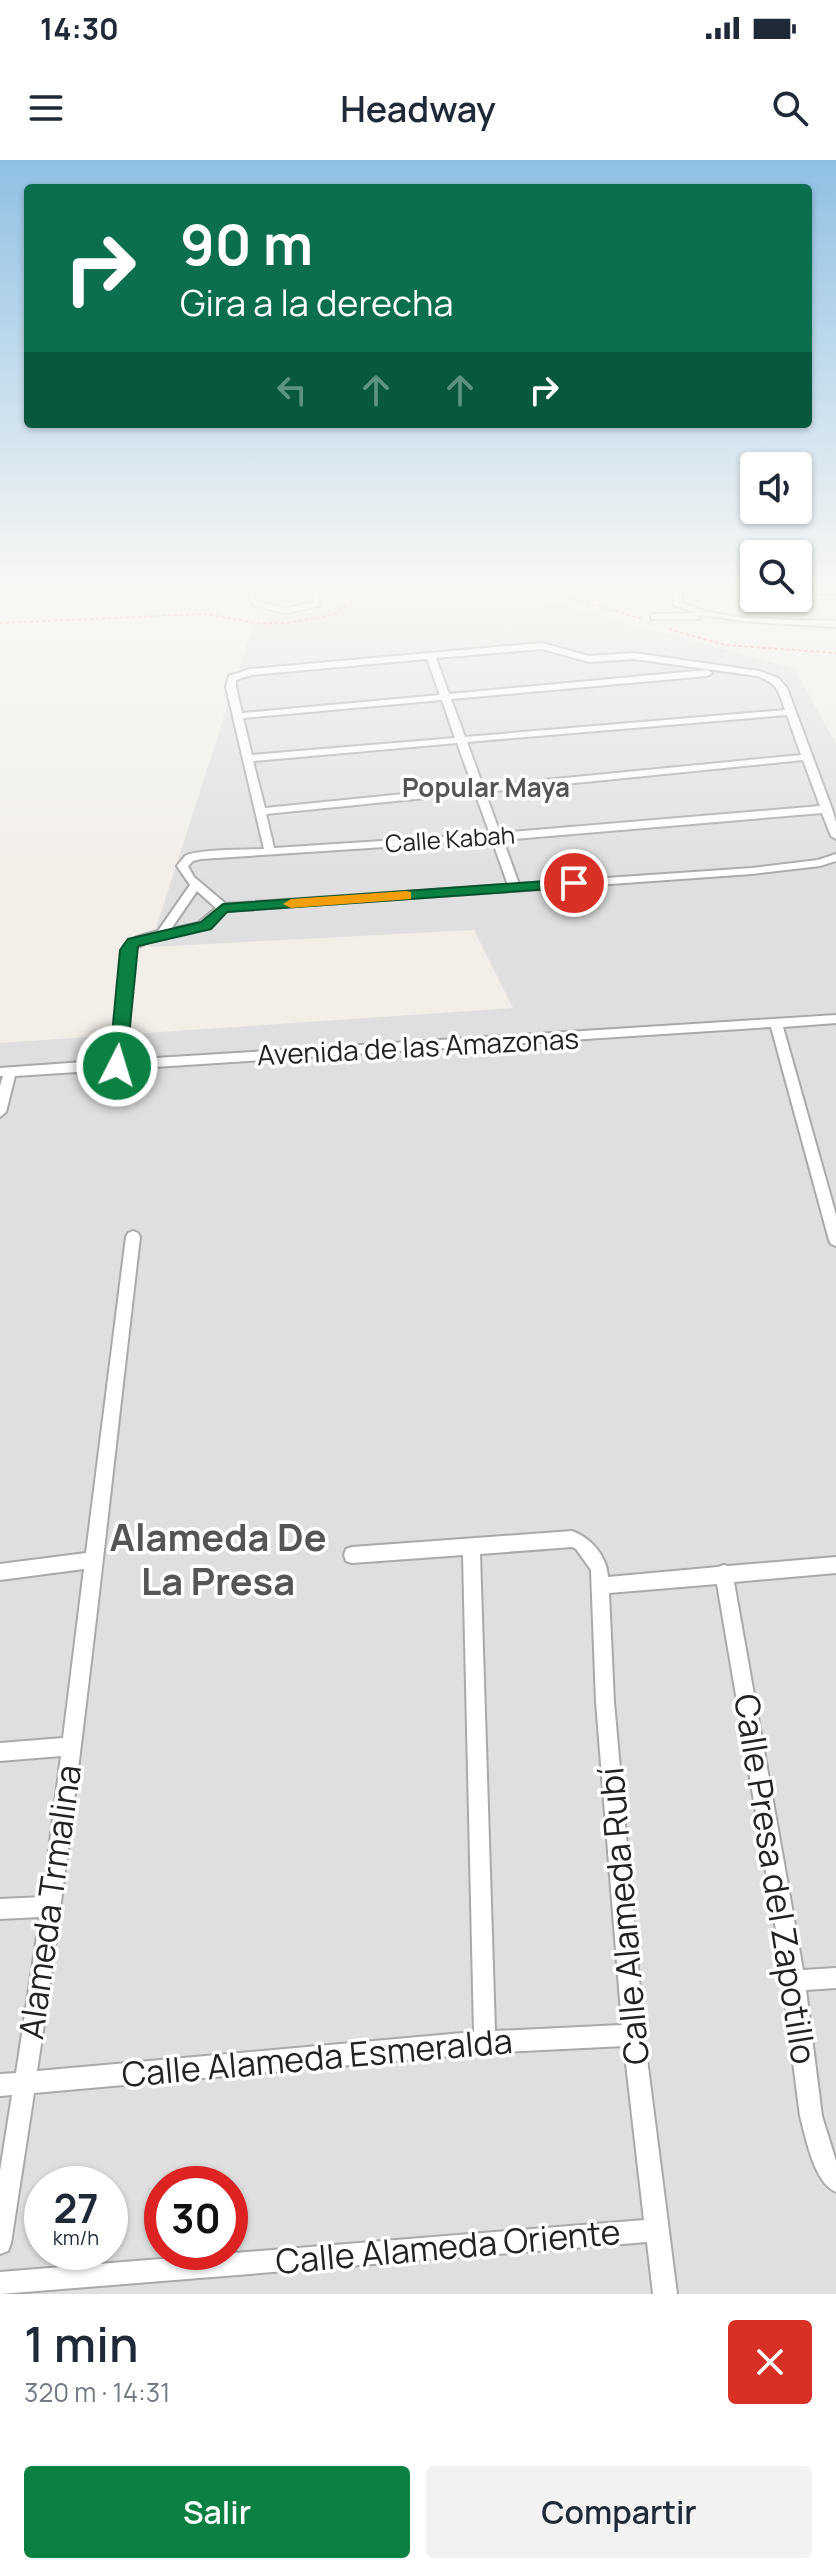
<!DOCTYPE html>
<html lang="es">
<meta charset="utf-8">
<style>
:root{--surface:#fff;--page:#f2f2f3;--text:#1f2937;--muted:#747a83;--accent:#0b8043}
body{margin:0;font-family:Manrope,sans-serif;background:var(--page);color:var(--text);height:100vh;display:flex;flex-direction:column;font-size:30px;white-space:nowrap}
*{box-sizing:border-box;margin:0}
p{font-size:26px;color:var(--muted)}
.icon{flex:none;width:44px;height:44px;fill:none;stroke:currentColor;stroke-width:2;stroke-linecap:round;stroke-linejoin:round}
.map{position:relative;height:2134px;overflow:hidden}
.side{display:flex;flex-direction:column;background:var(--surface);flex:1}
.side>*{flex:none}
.guide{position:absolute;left:24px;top:24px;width:788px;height:244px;border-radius:8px;box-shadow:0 2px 6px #0004;background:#0b6e4f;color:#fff;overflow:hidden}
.controls{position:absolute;left:740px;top:292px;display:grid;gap:16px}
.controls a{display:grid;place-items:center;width:72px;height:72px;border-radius:8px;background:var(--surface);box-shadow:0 2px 6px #0004;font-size:40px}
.speed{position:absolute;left:24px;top:2006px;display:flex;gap:16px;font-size:40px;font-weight:700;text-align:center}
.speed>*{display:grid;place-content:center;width:104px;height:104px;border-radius:50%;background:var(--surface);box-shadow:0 2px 6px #0004;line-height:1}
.speed small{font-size:20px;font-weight:400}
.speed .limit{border:12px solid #d22;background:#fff;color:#111}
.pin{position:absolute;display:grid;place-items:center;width:68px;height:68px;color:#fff;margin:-34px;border:4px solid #fff;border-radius:50%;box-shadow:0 2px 8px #0007}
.me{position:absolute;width:88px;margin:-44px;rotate:5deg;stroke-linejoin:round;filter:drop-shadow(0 0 6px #0008)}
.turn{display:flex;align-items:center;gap:28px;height:168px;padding:0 24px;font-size:36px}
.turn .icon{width:104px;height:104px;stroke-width:2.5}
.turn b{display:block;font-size:56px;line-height:68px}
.lanes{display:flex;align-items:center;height:76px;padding:0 24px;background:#0003;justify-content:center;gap:40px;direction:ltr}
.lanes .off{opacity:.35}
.round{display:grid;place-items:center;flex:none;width:84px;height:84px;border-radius:8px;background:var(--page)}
.summary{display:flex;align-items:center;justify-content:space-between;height:136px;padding:0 24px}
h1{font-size:48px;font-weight:600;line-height:60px}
.action{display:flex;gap:16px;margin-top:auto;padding:16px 24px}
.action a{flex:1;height:92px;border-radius:8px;background:var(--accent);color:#fff;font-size:32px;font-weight:600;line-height:92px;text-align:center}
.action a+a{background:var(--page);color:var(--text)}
.status{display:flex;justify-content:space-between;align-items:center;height:56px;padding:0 40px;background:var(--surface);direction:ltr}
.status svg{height:22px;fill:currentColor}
header{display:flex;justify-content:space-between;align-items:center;height:104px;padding:0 24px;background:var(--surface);font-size:36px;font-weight:600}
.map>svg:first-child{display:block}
.residential{fill:#e0dfdf;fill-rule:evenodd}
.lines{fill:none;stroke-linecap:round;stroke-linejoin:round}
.lane-casing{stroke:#a9a9a9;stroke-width:8}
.street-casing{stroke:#a9a9a9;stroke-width:4}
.path{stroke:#fa8072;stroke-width:2;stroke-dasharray:3 3;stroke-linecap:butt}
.lane{stroke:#fff;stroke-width:5}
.street{fill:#fff;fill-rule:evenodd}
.route{fill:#0b8043;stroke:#07532c;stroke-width:2}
.slow{fill:#f59e0b}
.labels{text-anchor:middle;stroke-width:7;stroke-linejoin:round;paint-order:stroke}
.far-street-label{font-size:24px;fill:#222;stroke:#fff}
.far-quarter-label{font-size:26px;font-weight:bold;fill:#555;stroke:#fff}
.street-label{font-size:28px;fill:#222;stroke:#fff}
.near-street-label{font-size:34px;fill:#222;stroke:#fff}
.near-quarter-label{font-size:38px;font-weight:bold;fill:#555;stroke:#fff}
</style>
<div class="status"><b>14:30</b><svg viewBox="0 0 49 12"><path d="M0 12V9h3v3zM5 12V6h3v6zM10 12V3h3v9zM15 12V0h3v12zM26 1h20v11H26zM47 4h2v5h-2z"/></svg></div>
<header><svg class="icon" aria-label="menu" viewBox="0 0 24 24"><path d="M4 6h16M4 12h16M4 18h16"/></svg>Headway<svg class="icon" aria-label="search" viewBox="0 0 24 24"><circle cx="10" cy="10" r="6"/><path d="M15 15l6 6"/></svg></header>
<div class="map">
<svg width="836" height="2134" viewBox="0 0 836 2134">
<rect width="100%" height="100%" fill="#f2efe9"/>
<!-- residential -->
<path class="residential" d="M446 425H489L795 509 836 584V2134H0V883L513 848 474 770 150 787 254 463ZM42 2024H110V2092H42ZM162 2024H230V2092H162Z"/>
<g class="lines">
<!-- lane casing -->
<g class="lane-casing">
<path id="lane" d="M248 425 255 443 286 451 317 444 315 425
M571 425 589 429 607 425"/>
</g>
<!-- street casing -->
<g class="street-casing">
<path id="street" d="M675 425H683L681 442C724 463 789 459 836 461V467L753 462 701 455 698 459H651V455L654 454 696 453 674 445Z
M738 425H754V430L739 427Z
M836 427V433L798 434V428Z
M542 483 589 496 634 493 759 511 778 518 787 528 832 649 836 662V679L831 676 822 653 503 680 519 724 752 708 818 700 836 694V701L820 706 752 714 226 751C199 780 167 770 136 788L124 900 836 855V863L783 867 836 1055V1086L831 1084 829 1080 771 867 15 916 6 952 0 957V926L3 916H0V908L111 900 124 786 137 777 158 771 190 725 177 706C178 704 184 698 185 696 197 689 247 690 264 689L226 527 229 516 250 509ZM542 489 589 502 634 499 757 516C778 524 778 530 785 550L465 577 451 539 707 516 712 513 707 510 449 534 436 498ZM427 499 440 535 242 553 236 527V520L251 515ZM442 540 455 578 252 595 243 558ZM787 555 801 595 483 626 467 582ZM457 583 473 627 265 648 253 601ZM803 600 820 646 500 673 485 632ZM475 633 490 674 274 688 266 654ZM492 680 508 725 226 744 194 717 188 706 193 701 201 699ZM197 731 216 748 198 763 171 769Z
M133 1071 138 1073 140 1077C107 1356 79 1633 37 1911L474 1872 463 1395 352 1403 346 1401 344 1395 346 1389 352 1387 572 1371C591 1378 607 1396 608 1417L718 1407 724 1405 728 1406 836 1397V1413L734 1422 803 1810 836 1808V1828L806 1830 822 1956 836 2001V2032C814 2023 806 1978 800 1956L776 1770 717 1424 609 1433 614 1542 644 1875 677 2134H653L647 2082 0 2134V2112L644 2060 624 1886 485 1893 34 1933 11 2083 8 2091 0 2094V2011L12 1935 0 1936V1914L16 1913 40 1757 0 1759V1739L43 1737 61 1596 0 1601V1583L63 1578 84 1409 0 1420V1404L86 1393 126 1077 128 1073ZM572 1387 576 1389 591 1410 596 1542 622 1865 495 1871 480 1394Z"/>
</g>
<!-- path -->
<path class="path" d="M523 425 643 459
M0 463 204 454 262 464 287 463 333 455 379 425
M669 469 725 485 836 493"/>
<!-- lane -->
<use href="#lane" class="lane"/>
<!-- street -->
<use href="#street" class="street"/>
</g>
<!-- sky -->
<linearGradient id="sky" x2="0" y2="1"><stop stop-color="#8fc0e4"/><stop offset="0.59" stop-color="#f9f8f5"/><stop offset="1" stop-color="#f9f8f5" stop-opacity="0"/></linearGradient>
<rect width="836" height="723" fill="url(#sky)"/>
<!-- route -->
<path class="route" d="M574 719 579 720V727L227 752 211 769 138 786 126 906 117 911 109 906 120 790 128 779 201 762 223 744Z"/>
<!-- slow -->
<path class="slow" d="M406 731 411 732V739L291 748 283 744 291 739Z"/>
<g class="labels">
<!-- far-street labels -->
<g class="far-street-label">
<text transform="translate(450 680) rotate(-4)" y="8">Calle Kabah</text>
</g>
<!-- far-quarter labels -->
<g class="far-quarter-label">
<text x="486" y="637">Popular Maya</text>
</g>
<!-- street labels -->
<g class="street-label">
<text transform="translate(418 887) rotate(-3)" y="10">Avenida de las Amazonas</text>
</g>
<!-- near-street labels -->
<g class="near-street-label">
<text transform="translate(775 1719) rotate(81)" y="12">Calle Presa del Zapotillo</text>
<text transform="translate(50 1742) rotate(-82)" y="12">Alameda Trmalina</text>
<text transform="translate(624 1756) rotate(-95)" y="12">Calle Alameda Rubí</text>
<text transform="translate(317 1898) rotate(-5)" y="12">Calle Alameda Esmeralda</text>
<text transform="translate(448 2087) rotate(-5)" y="12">Calle Alameda Oriente</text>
</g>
<!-- near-quarter labels -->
<g class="near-quarter-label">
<text x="218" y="1391">Alameda De<tspan x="218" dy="44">La Presa</tspan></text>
</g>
</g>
</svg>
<div class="controls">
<a><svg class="icon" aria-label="sound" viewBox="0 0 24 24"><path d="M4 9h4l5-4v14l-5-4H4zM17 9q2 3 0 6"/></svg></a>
<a><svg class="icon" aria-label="search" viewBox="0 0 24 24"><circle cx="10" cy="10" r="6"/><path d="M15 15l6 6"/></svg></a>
</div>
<div class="speed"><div>27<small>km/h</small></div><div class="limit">30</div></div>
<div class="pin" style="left:574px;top:723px;background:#d93025"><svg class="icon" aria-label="arrive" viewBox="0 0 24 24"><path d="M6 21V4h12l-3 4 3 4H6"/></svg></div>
<svg class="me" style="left:117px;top:906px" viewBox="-20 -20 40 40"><circle r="17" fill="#0b8043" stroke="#fff" stroke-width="3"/><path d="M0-11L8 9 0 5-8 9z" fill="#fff"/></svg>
<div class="guide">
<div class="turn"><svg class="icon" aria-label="right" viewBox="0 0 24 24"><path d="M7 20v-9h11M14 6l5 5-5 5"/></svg><div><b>90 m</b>Gira a la derecha</div></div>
<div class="lanes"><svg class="icon off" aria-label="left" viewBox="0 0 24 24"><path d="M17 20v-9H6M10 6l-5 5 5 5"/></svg><svg class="icon off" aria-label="ahead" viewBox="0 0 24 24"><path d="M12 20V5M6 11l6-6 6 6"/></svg><svg class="icon off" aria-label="ahead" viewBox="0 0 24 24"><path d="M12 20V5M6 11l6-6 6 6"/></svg><svg class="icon" aria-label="right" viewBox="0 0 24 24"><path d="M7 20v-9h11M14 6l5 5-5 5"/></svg></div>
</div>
</div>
<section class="side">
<div class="summary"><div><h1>1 min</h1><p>320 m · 14:31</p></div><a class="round" style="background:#d93025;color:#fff"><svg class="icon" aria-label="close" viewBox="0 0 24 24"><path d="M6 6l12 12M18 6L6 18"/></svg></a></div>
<div class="action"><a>Salir</a><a>Compartir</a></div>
</section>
